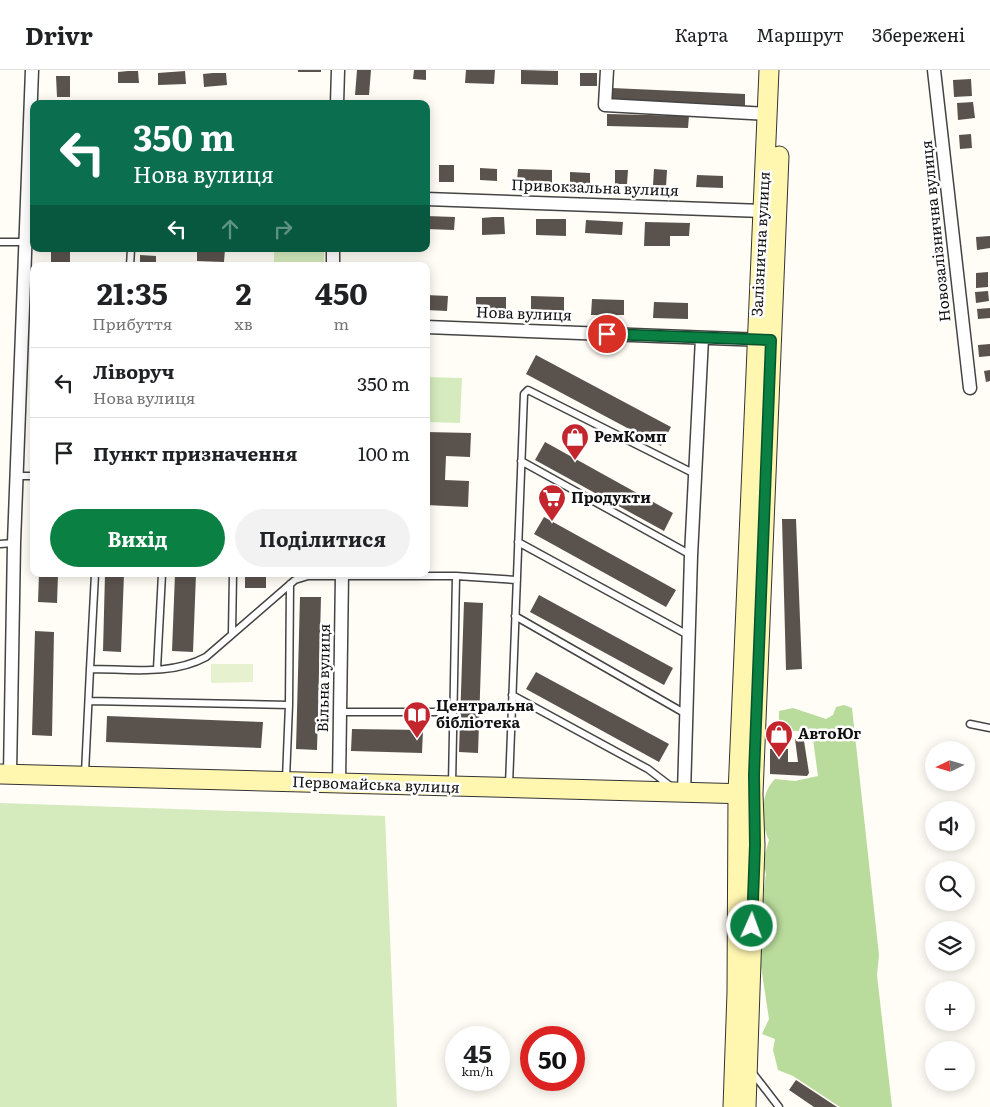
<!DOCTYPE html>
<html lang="uk">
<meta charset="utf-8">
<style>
:root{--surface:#fff;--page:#f2f2f2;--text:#202124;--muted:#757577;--line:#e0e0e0;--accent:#0b8043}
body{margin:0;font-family:Literata,serif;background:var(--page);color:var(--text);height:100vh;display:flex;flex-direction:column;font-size:19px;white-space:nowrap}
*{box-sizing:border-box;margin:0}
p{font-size:16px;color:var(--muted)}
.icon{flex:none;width:28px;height:28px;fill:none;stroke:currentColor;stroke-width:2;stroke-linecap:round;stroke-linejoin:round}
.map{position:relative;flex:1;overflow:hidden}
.drawer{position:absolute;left:30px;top:192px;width:400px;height:315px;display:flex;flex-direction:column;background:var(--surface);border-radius:10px;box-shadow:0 2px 12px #0003}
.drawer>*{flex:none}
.top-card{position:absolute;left:30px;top:30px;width:400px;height:152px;border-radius:10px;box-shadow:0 2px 12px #0003;background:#0b6e4f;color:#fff;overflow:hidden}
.needle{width:32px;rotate:265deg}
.buttons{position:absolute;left:925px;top:671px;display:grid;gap:10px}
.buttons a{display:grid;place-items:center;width:50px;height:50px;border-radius:50%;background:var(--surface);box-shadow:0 2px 12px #0003;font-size:25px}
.speed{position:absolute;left:445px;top:956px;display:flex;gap:10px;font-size:25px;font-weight:700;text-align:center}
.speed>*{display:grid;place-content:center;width:65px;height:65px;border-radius:50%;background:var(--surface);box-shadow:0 2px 12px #0003;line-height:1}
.speed small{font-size:12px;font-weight:400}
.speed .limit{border:8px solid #d22;background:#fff;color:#111}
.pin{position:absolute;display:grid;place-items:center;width:42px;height:42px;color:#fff;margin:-21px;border:2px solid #fff;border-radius:50%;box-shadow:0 1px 5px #0007}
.me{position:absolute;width:55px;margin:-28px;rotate:2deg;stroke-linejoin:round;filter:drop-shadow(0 0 4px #0008)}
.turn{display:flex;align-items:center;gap:18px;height:105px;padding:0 20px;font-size:22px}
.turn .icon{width:65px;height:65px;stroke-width:2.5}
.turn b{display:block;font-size:35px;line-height:42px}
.lanes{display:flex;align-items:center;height:48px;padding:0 20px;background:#0003;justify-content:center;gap:25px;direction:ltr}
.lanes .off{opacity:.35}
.eta{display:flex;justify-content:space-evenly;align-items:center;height:85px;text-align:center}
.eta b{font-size:30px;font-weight:700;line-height:35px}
.button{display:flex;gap:10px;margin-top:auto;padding:10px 20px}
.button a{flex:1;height:58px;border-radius:30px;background:var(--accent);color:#fff;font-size:20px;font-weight:700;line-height:58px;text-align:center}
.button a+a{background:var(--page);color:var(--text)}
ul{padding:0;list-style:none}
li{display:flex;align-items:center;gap:15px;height:70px;padding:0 20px;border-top:1px solid var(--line)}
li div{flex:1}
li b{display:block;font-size:19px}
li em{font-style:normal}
header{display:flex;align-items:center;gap:30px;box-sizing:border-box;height:70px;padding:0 25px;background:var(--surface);border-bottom:1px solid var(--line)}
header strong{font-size:24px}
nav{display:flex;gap:28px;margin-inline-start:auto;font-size:18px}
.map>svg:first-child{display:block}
.green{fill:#d5ebbd}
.forest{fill:#b9dc9c}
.pitch{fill:#e6f2cf}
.building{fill:#5a524d}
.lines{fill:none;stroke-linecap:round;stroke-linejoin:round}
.lane-casing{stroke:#444;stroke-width:9}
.street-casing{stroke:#444;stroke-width:15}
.secondary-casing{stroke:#333;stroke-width:21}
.lane{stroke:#fff;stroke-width:6}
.street{stroke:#fff;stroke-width:12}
.secondary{stroke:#fff6b0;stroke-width:19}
.route-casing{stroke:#07532c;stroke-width:12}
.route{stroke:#0b8043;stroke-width:9}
.labels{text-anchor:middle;stroke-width:5;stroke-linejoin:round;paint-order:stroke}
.street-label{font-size:15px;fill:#111;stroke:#fff}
.poi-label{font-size:15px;font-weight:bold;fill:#111;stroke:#fff;text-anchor:start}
</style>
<header>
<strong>Drivr</strong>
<nav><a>Карта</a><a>Маршрут</a><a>Збережені</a></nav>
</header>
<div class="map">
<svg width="990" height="1037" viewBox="0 0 990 1037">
<rect width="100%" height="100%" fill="#fffdf5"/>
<!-- green -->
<path class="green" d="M274 179H324V196H317V192H309V195L274 194Z
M426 307 462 308 460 353 426 352Z
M0 733 385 746 397 1037H0Z"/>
<!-- forest -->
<path class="forest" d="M844 635 852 638 879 885 877 905 892 1037H840L793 1006 778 1000 773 980 775 969 762 964 769 949 760 890V848L766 804 763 791 769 770C760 753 760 723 775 709L795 711 818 706 812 662 784 660 779 654V641L793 638 826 649 833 645 836 637Z"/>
<!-- pitch -->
<path class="pitch" d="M211 594H253V612L211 613Z"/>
<!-- building -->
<path class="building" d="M298 0H321V2H298Z
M357 0H371L369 25H355Z
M414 0H426V10L413 9Z
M466 0H495L494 14 465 13Z
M521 0 558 1V15L521 14Z
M128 1H138L139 13H118V2Z
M185 1 186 14 158 15V3Z
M213 3H226L227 15 204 17 203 4Z
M580 3H597V16H580Z
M56 6H70V27H57Z
M971 9 972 26 954 27 953 10Z
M612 18 745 24V36L613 30Z
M973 32 975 48 958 50 957 33Z
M607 44 689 46 688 58 607 56Z
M971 64 972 78 960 79 959 65Z
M439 95H454V112H439Z
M480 98 497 99V111L480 110Z
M518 99 552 100V113L517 111Z
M654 99 667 100 666 117 653 115Z
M615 100H628L627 114H615Z
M570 102 590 103V114L570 113Z
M697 105 723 106V118L696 117Z
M426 146 455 147 454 160 426 159Z
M493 147H504L505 164 482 165V148Z
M536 149H566V166L536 165Z
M586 150 623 152 622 165 585 163Z
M645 152 690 153 689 166H670V176H644Z
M990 166V178L977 180 976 167Z
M197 179H225L224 192 197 191Z
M233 179H244V182H233Z
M51 182H70V196H51Z
M140 185 156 186V196H140Z
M988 202V217L976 218V203Z
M988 221 989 231 976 233 975 222Z
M426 225 448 226 447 241 426 240Z
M531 226 564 227V245L531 244Z
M476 227H506V243H476Z
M592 229 624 230V245H591Z
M654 232 688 233V249L653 248Z
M990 238V248L978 249 977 239Z
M990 274V286L979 287 978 275Z
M536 285 671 357 661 376 526 304Z
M990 300V311L986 312 984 301Z
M426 362 471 363 470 387 446 386 445 410 469 411 468 437 426 435Z
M545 372 673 443 664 461 535 390Z
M544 447 676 520 666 537 534 464Z
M782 449H796L802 599 786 600Z
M39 504H58L57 533 38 532Z
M105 504H124L121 582 103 581Z
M175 504H196L193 582 172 581Z
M245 504H266V518H245Z
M539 525 673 598 664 615 530 542Z
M300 527H321L317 680 296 679Z
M464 532 483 533 478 683 459 682Z
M35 561 54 562 52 666 32 665Z
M536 602 669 674 659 692 526 619Z
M107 646 263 652 261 678 106 672Z
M352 659 423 660 422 683 351 681Z
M795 669 804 671 809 703 807 706 770 704V679H788V692H798Z
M796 1010 837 1037H814L789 1020Z"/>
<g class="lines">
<!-- lane casing -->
<g class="lane-casing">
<path id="lane" d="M0 172H26
M130 196 131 179
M521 391 691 485
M17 406H34
M518 472 688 565
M0 474 14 473
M515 546 686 644
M232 563 233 504
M90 599 95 504
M157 599 162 504
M512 625 648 699 673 718
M89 631 289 635 286 709
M289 635 290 514
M340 642H453
M970 654 990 658
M85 703 90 599C128 599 171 606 206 587L295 510 308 506H456L517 510
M452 715 456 506
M509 715 524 324 528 320 695 404
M752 1002 779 1037"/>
</g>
<!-- street casing -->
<g class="street-casing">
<path id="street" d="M607 0 605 35 768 44
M934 0 970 318
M337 34 338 0
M426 129 763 141
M333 196V179
M426 257 764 270
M10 704 14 473 32 0
M339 713 342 504
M684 723 691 486 702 268"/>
</g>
<!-- secondary casing -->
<g class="secondary-casing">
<path id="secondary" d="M0 704 749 724
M733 1037 737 922 738 723 769 0
M746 1037 755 775 753 724 779 86"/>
</g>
<!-- lane -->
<use href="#lane" class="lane"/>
<!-- street -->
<use href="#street" class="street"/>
<!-- secondary -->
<use href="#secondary" class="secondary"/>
</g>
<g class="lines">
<!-- route casing -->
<g class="route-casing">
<path id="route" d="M607 264 771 270 754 705 755 775 752 856"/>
</g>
<!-- route -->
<use href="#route" class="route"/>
</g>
<!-- icons -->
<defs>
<g id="shop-pin" transform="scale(1.4375)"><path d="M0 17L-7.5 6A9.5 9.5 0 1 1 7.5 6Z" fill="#c4262e" stroke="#fff"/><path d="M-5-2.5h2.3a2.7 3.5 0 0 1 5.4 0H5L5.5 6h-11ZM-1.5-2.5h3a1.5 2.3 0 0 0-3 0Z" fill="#fff"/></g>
<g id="supermarket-pin" transform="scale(1.4375)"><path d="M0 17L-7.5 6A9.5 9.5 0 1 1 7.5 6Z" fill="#c4262e" stroke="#fff"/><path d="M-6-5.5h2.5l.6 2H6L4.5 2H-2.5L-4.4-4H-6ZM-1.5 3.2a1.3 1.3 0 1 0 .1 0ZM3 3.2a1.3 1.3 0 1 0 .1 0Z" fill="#fff"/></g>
<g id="library-pin" transform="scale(1.4375)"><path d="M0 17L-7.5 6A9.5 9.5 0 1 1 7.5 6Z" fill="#c4262e" stroke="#fff"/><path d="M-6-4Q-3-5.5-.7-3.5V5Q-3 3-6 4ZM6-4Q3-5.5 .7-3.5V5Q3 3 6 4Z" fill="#fff"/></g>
</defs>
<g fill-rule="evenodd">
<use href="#shop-pin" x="575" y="367"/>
<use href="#supermarket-pin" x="552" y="428"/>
<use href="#library-pin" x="417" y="645"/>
<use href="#shop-pin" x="779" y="664"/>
</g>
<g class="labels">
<!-- street labels -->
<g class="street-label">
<text transform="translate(595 118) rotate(2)" y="5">Привокзальна вулиця</text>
<text transform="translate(936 161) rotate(-96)" y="5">Новозалізнична вулиця</text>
<text transform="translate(761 174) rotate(-87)" y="5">Залізнична вулиця</text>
<text transform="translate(524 244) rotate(2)" y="5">Нова вулиця</text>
<text transform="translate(324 608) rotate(-89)" y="5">Вільна вулиця</text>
<text transform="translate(376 715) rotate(2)" y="5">Первомайська вулиця</text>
</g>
<!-- poi labels -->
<g class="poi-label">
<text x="594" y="372">РемКомп</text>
<text x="571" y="433">Продукти</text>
<text x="436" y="641">Центральна<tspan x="436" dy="17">бібліотека</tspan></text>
<text x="798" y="669">АвтоЮг</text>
</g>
</g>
</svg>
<div class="buttons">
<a><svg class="needle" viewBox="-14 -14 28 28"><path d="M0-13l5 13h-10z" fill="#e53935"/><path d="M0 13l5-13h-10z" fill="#757577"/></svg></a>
<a><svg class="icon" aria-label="sound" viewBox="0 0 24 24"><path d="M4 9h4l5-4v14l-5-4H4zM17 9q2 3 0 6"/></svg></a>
<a><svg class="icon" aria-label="search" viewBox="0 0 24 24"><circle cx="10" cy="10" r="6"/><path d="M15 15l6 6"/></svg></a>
<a><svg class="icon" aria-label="layers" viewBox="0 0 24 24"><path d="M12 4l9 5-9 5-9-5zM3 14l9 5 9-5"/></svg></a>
<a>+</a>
<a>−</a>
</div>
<div class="speed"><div>45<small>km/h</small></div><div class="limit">50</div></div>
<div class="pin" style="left:607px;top:264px;background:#d93025"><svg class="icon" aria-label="arrive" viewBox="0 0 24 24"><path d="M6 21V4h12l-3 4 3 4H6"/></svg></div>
<svg class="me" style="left:752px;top:856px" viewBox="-20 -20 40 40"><circle r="17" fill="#0b8043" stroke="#fff" stroke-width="3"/><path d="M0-11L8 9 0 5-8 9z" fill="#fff"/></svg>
<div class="top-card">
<div class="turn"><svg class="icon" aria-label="left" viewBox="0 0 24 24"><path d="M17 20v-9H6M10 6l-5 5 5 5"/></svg><div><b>350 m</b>Нова вулиця</div></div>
<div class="lanes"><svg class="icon" aria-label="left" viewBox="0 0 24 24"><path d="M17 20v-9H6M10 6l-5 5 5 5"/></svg><svg class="icon off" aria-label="ahead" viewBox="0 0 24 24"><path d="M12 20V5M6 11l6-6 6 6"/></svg><svg class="icon off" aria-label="right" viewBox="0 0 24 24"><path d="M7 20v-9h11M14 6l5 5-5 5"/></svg></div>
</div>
<section class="drawer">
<div class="eta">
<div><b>21:35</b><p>Прибуття</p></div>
<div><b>2</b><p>хв</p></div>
<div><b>450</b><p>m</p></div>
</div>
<ul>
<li><svg class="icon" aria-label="left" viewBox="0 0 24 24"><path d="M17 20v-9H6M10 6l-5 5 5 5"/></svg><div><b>Ліворуч</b><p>Нова вулиця</p></div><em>350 m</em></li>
<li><svg class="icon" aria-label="arrive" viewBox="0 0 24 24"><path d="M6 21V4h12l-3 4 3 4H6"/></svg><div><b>Пункт призначення</b></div><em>100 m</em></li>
</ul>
<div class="button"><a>Вихід</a><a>Поділитися</a></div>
</section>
</div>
